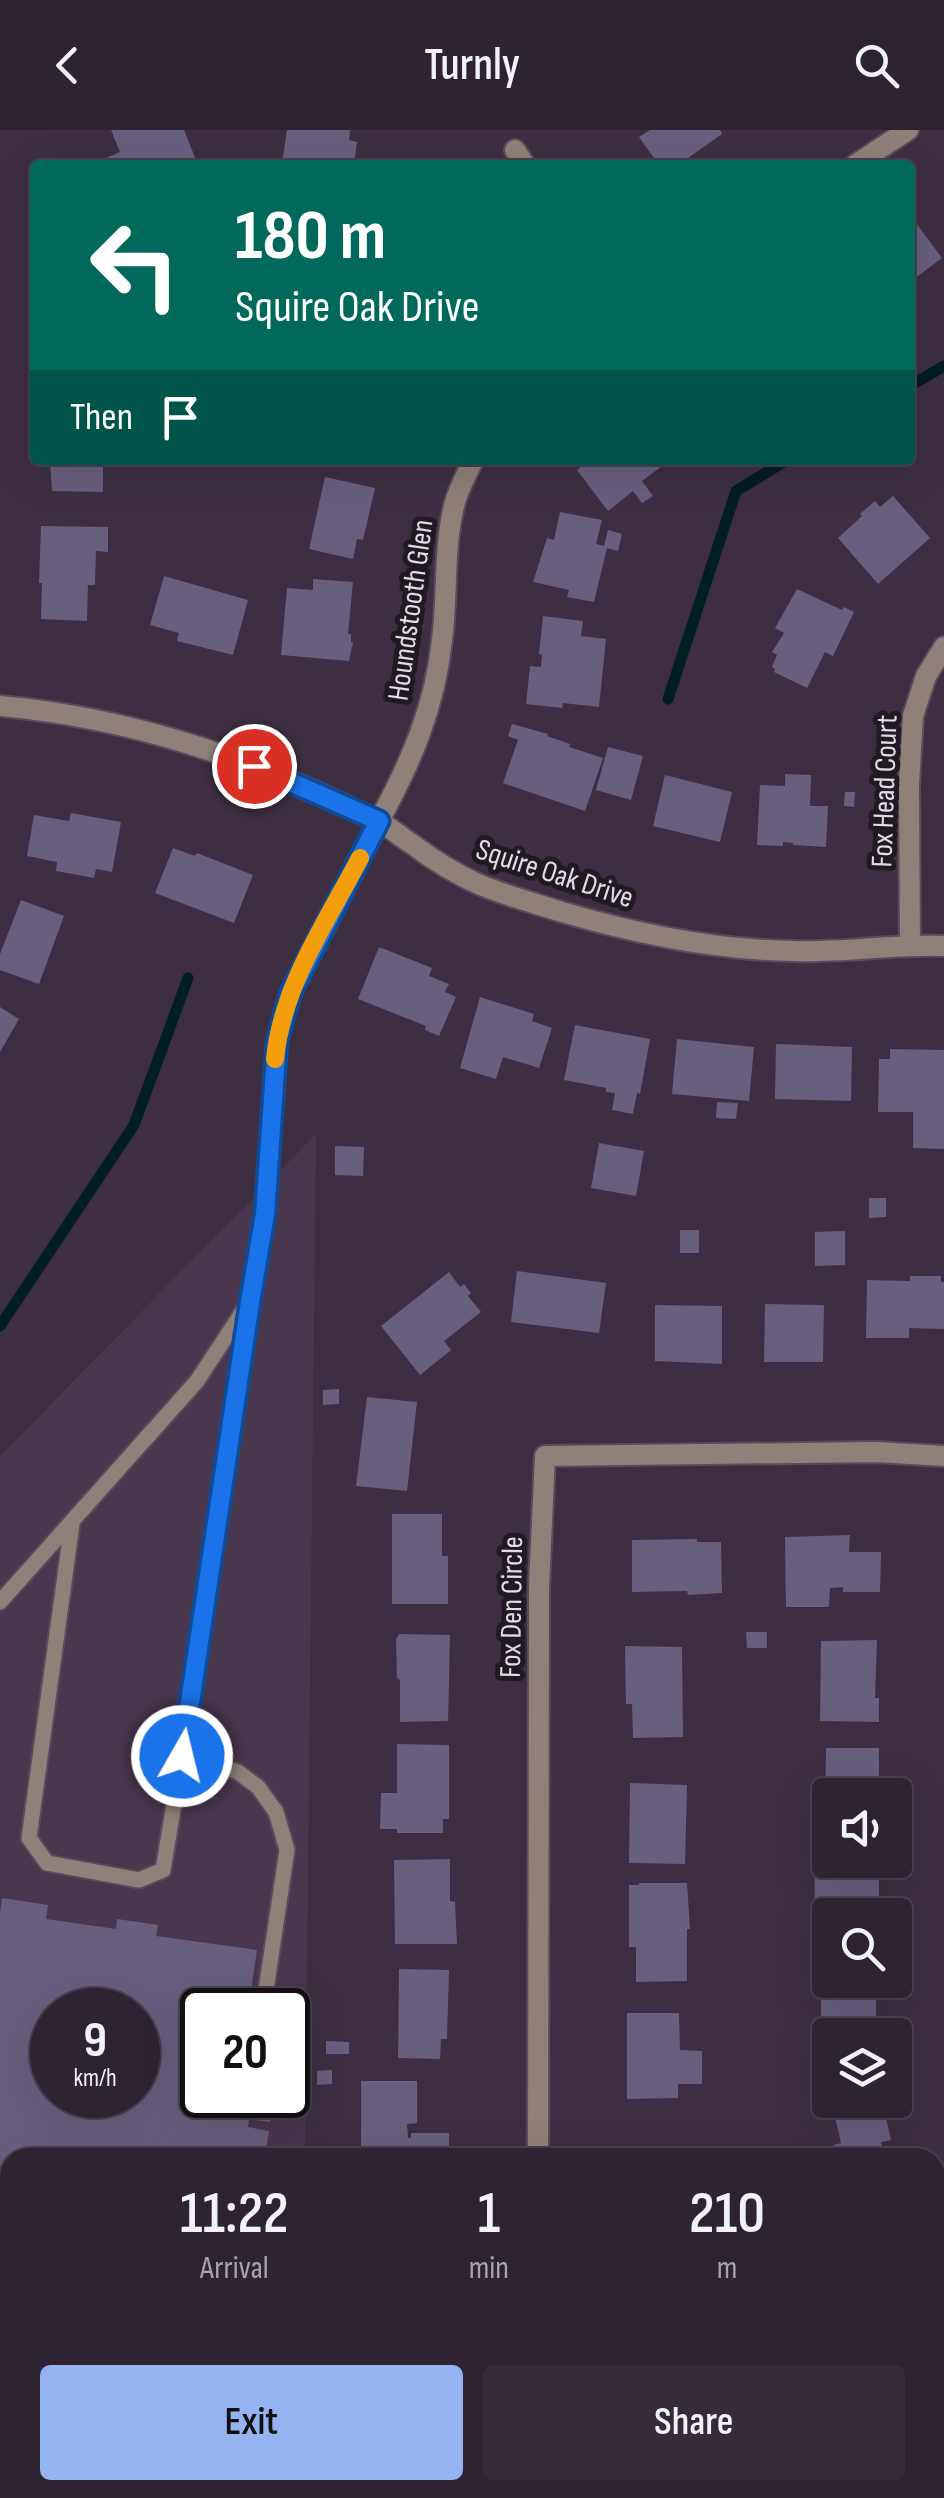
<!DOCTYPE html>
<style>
:root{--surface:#2e2331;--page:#362b39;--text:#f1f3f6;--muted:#a7a4ab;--line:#49404d;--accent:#95b2f1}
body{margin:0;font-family:"Sofia Sans Condensed",sans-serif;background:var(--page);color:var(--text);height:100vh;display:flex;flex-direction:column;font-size:38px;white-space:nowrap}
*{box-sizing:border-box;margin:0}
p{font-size:32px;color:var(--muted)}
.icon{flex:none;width:55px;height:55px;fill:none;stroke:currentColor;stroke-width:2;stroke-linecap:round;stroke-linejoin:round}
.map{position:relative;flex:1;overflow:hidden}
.sheet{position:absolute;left:0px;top:2018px;width:945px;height:352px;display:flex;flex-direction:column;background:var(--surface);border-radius:30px 30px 0 0;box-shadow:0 10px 40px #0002,0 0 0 2px var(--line)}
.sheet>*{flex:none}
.hud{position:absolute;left:30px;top:30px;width:885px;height:305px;border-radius:10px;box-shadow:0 10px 40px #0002,0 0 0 2px var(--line);background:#00695c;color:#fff;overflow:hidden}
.fabs{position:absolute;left:812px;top:1648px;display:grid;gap:20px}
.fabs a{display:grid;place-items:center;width:100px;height:100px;border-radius:10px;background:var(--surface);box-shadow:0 10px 40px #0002,0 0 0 2px var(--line);font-size:50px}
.speed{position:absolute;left:30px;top:1858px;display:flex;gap:20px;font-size:50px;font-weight:700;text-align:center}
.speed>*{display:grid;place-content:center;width:130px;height:130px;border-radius:50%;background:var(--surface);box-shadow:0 10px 40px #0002,0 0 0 2px var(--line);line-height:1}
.speed small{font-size:25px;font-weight:400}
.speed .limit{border:5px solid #111;border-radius:15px;background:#fff;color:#111}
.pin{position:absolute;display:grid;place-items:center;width:85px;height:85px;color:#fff;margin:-42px;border:5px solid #fff;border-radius:50%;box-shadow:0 2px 10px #0007}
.me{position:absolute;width:110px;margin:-55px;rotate:8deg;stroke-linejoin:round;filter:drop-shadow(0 0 8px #0008)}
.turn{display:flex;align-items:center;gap:35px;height:210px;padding:0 40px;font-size:45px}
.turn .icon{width:130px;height:130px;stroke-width:2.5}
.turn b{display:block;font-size:70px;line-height:85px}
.then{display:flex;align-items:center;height:95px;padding:0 40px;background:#0003;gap:20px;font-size:38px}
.eta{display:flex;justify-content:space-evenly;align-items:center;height:170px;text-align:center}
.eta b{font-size:60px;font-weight:600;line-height:70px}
.button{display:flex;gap:20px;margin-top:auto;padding:20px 40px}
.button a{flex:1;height:115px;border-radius:10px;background:var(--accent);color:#111;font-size:40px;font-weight:600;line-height:115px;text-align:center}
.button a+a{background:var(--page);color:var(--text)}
header{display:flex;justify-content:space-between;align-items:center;height:130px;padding:0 40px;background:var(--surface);font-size:45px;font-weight:600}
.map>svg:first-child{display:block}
.built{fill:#49374e;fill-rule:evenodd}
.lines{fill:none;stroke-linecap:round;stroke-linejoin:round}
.stream{stroke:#001e24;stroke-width:11}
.building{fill:#685f7e;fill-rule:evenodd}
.service-casing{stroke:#584b5b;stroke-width:19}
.minor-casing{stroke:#584b5b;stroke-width:24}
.service{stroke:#8f8079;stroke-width:15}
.minor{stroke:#8f8079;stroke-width:20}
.route-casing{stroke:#114b97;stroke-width:25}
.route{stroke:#1a73e8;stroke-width:18}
.slow{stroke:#f59e0b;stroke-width:18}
.labels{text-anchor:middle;stroke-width:10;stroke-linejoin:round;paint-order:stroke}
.street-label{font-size:30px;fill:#e4dbe6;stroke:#201a22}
</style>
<header><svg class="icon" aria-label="back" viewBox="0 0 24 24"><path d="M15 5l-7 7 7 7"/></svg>Turnly<svg class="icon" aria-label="search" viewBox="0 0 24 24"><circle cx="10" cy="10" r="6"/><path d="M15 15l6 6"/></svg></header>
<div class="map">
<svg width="944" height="2368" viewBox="0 0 944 2368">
<rect width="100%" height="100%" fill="#3d2f41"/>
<!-- built -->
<path class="built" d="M316 1004 305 2027 10 2028V2360H302V2368H0V1326ZM52 1880H138V1965H52ZM202 1880H288V1965H202Z"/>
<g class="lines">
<!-- stream -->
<path class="stream" d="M910 256 944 236
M668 569 736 361 787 330
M0 1196 134 995 188 848"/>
</g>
<!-- building -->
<path class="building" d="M111 0H184L198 35H109L106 28 120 22Z
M287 0H350L349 10 357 12 354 35H294L282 33Z
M650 0H720L722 4 678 35H659L639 7Z
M910 85 942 128 910 152Z
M50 330H119V334L103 335V362L52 361Z
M590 330H670L642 351 653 366 642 373 633 361 608 381 577 340Z
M325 347 375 358 363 410 357 409 353 429 309 419Z
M893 366 930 408 878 454 838 408 862 386 860 384 875 371 880 377Z
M560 382 602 390 596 414 604 416 608 400 622 404 618 421 607 418 594 472 567 467 569 460 533 452 547 408 554 410Z
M41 396 108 397V422L96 421 95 455H88L87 491 41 489 42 453H39Z
M164 446 248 470 233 525 177 511 179 503 150 495Z
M313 449 353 452 348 504H351V512H353L349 531 281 525 287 458 313 460Z
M797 459 842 480 844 477 854 482 833 526 825 522 807 558 774 542 775 539 772 537 777 525 772 522 784 503 775 498Z
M543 486 583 491 581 506 606 509 599 577 563 573 562 578 526 574 530 536 541 537 542 525 539 524Z
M512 594 548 604 547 606 570 614 569 617 603 628 585 681 503 653 518 610 508 606Z
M608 617 643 626 631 670 596 660Z
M785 644 811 645 810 676H828L826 717 793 715V713L783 712V716L757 715 760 655 785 656Z
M665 645 732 662 720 712 653 696Z
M845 662H855L854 677 844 676Z
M71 683 121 692 112 742 96 739 94 748 56 741 57 732 27 726 34 685 69 691Z
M173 718 195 726 197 723 253 745 234 793 155 763Z
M21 770 64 786 39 854 0 840V824Z
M379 817 432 838 429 846 449 854 445 862 456 867 439 906 425 900 426 896 358 869Z
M480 867 534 884 532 891 552 898 539 938 503 927 496 949 460 938Z
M0 877 19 889 0 922Z
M575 895 650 909 640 964 637 963 633 984 612 980 615 963 606 962V958L564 950Z
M677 909 754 917 749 971 672 964Z
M776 914 852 917 851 971 775 969Z
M890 919 944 920V1019L913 1018V982H878L879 929H890Z
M717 972 738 973 736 989 716 988Z
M599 1013 644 1021 636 1066 591 1058Z
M335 1016 364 1017 363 1046 335 1045Z
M869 1068H886V1087L869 1088Z
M680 1100H699V1123H680Z
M845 1101V1135L815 1136V1102Z
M517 1141 606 1153 599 1203 511 1192Z
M449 1142 460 1157 464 1154 471 1163 468 1166 481 1182 444 1211 451 1220 420 1245 381 1196Z
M910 1146H941V1152H944V1199L909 1198V1208H866L867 1150 910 1151Z
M765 1174 824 1175 823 1232H764Z
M655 1175 722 1176V1234L655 1231Z
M339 1259V1274L323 1275V1260Z
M367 1267 417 1272 407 1361 356 1356Z
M392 1384H442V1426H448V1474H392Z
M850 1405 849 1422H881L880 1462H843V1457L830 1458 829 1477H786L785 1407Z
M697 1409V1412H721L722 1463 688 1465 687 1461 632 1462V1410Z
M746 1502H767V1518H747Z
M399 1504 450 1505 448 1591 400 1592V1550L397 1548 396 1509Z
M877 1510 875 1568H879V1592L820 1591 821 1511Z
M625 1516 682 1517 683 1607 633 1608 632 1574H626Z
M397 1614 449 1615V1689H443V1703H397V1699H380L381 1663H397Z
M826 1618H879V1665H830V1706H825Z
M630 1653 687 1655 685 1734 629 1733Z
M450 1729V1771L455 1772 457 1814H395L394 1730Z
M815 1734H869L868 1737H879V1785H830V1822H815L814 1813Z
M639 1753H687L690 1799H687V1851L636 1852V1817H629V1755H639Z
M2 1768 48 1775 46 1789 116 1799 117 1789 158 1795 156 1806 257 1820 248 1880H202V1965H274L270 1992 249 1989 248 1997 269 2001 265 2028H10V2360H61L60 2368H0V1782ZM52 1880H138V1965H52Z
M399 1839 449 1840 447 1909H441L440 1929 398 1928Z
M821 1845H830V1850H876V1905H837V1901H821Z
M627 1883H679L680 1920 702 1921V1954H678V1968L627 1969Z
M326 1911 349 1912V1924H326Z
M332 1940V1954L317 1955V1941Z
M361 1951H417V1993L407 1994 408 2008H411V2003H449V2028H361Z
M831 1970H882L891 2010 881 2012 884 2028H836L833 2015 841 2013Z
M778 2016 782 2028H748V2027Z
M944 2220V2290L935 2293V2223Z
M359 2360H415L418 2368H362Z
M667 2360H724L704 2368H670Z"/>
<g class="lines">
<!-- service casing -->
<g class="service-casing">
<path id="service" d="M72 1394 29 1708 47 1733 139 1750 163 1740 182 1626 249 1172
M0 1472 197 1251 249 1172 265 1084 277 912 289 864 379 691
M182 1626 209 1632 238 1642 258 1657 276 1682 287 1720 264 1873"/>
</g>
<!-- minor casing -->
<g class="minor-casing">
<path id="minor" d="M515 20 525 35
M855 35 908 0
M0 576C133 588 255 630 374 689 388 695 399 706 412 714 432 729 454 743 476 753 503 765 534 773 562 782 637 804 714 820 793 821 843 823 893 814 944 816
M379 691C411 632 435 577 442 510 448 465 443 418 455 372 459 358 467 344 473 330
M910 815 909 655 913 586 926 546 944 517
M538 2028 539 1457 545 1326 876 1322 944 1326
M935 2118 944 2114"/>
</g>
<!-- service -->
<use href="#service" class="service"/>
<!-- minor -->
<use href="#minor" class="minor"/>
</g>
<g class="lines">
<!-- route casing -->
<g class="route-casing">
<path id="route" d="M182 1626 250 1172 265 1084 277 912 290 864 379 691 254 636"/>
</g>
<!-- route -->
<use href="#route" class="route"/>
<!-- slow -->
<path class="slow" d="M275 929C282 856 327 791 360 728"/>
</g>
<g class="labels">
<!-- street labels -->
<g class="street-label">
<text transform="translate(410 480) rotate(-82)" y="10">Houndstooth Glen</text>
<text transform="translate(884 661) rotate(-88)" y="10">Fox Head Court</text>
<text transform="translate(555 743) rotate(18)" y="10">Squire Oak Drive</text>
<text transform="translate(511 1477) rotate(-89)" y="10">Fox Den Circle</text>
</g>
</g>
</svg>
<div class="fabs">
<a><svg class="icon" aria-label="sound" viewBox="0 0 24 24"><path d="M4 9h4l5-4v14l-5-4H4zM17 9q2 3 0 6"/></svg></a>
<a><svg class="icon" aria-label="search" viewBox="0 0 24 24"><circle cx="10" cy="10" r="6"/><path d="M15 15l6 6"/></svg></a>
<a><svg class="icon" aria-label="layers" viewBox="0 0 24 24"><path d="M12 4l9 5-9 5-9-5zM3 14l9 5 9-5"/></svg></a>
</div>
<div class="speed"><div>9<small>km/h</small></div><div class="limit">20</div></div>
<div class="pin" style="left:254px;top:636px;background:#d93025"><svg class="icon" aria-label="arrive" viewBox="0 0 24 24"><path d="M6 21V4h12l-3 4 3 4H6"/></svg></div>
<svg class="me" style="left:182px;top:1626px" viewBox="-20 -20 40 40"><circle r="17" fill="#1a73e8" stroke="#fff" stroke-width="3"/><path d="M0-11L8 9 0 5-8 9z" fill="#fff"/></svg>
<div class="hud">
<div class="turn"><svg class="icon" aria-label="left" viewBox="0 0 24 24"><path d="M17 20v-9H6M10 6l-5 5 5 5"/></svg><div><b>180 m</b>Squire Oak Drive</div></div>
<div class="then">Then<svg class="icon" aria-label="arrive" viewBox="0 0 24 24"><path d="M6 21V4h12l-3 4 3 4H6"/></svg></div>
</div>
<section class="sheet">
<div class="eta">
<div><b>11:22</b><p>Arrival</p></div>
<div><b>1</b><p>min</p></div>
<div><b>210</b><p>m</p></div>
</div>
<div class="button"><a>Exit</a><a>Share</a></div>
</section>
</div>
